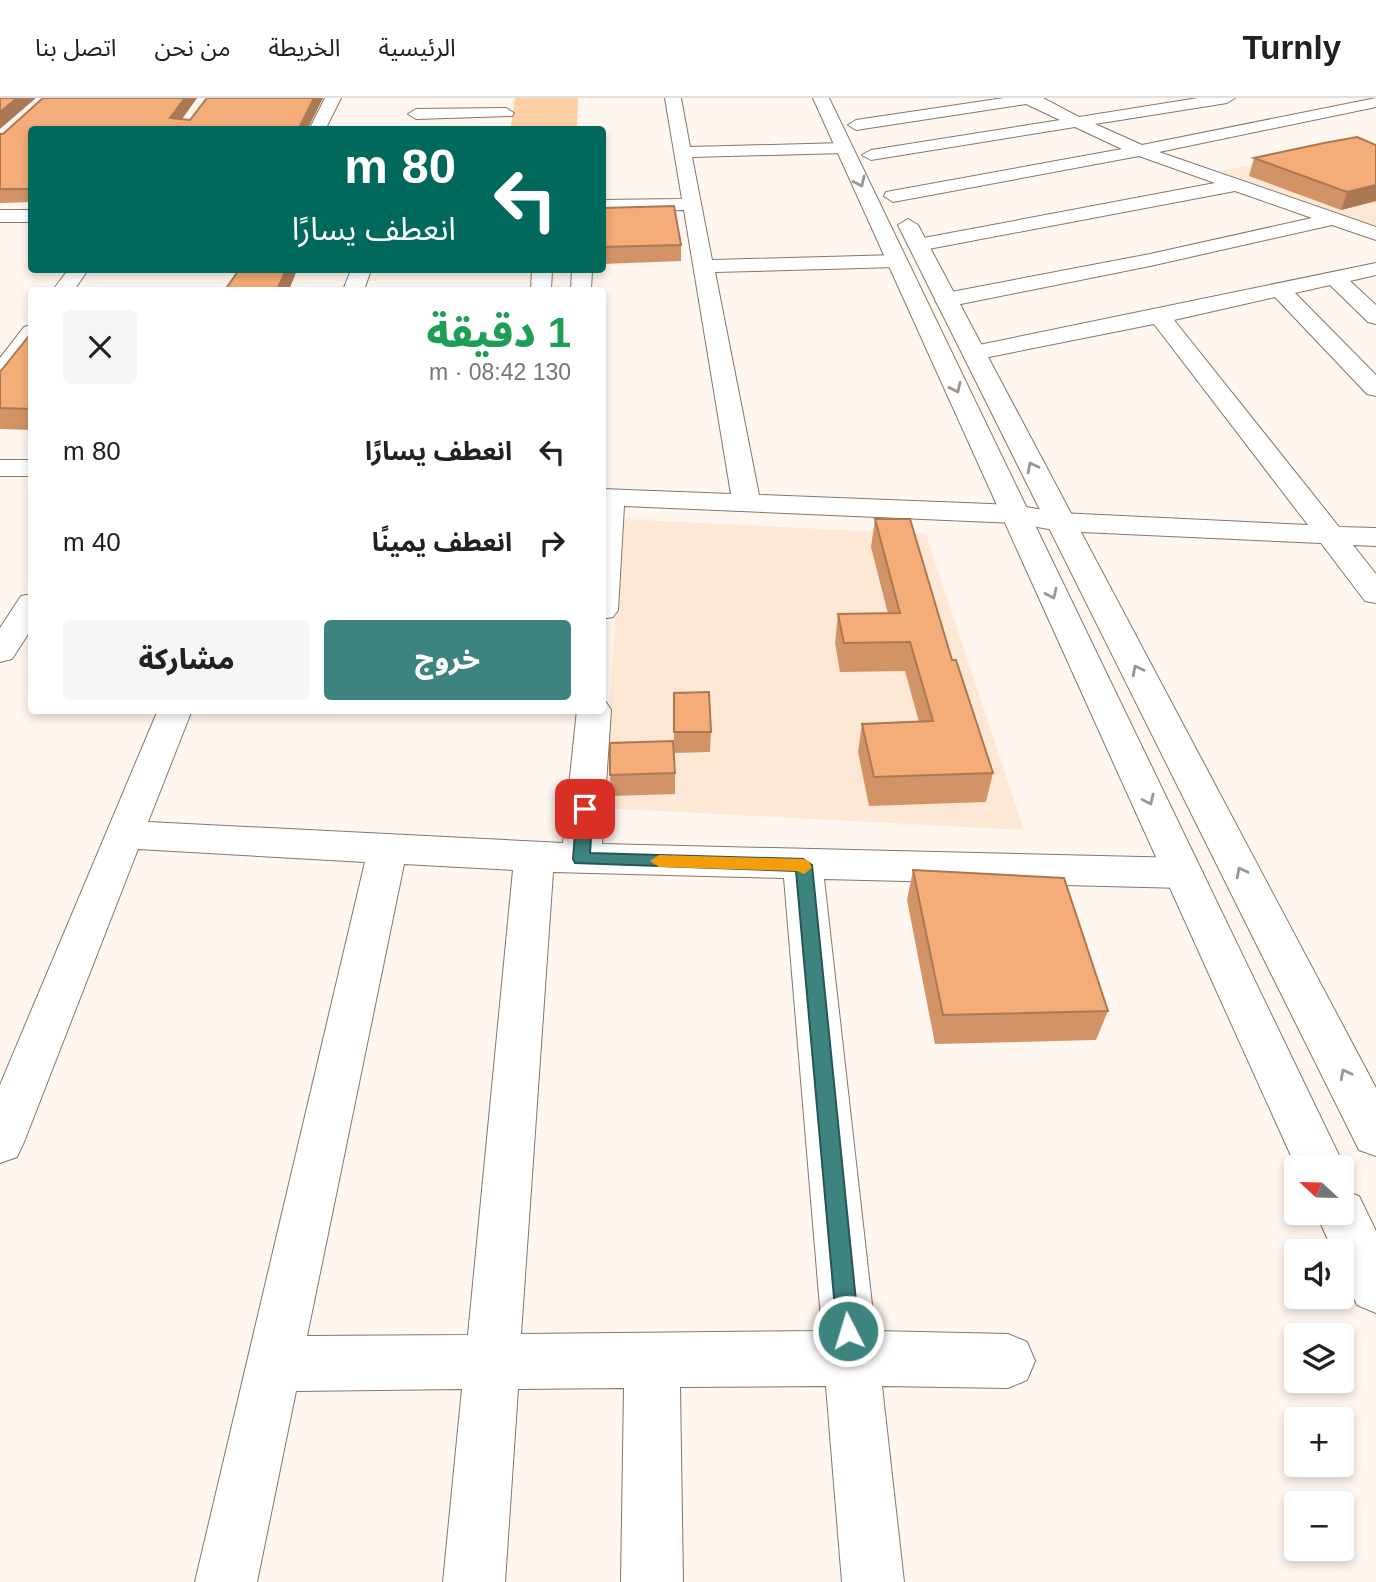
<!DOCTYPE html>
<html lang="ar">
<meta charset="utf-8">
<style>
:root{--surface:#fff;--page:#f6f6f6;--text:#202124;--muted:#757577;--line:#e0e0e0;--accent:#3d847f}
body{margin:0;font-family:Helvetica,"Noto Sans Arabic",sans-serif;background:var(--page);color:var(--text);direction:rtl;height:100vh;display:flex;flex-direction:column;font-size:26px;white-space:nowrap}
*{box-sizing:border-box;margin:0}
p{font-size:23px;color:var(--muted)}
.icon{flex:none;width:38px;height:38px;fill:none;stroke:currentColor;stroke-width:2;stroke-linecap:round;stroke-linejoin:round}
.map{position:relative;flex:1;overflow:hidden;direction:ltr}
.details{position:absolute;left:28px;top:189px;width:578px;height:427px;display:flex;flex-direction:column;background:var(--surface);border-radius:7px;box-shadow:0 4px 10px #0003;direction:rtl}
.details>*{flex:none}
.banner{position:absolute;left:28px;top:28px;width:578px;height:147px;border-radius:7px;box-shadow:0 4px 10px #0003;direction:rtl;background:#00695c;color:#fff;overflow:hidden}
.needle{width:46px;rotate:292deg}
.tools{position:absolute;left:1284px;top:1057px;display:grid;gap:14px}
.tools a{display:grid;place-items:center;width:70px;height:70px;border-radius:7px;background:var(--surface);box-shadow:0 4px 10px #0003;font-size:35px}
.pin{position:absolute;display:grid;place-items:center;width:60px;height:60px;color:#fff;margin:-30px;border-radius:14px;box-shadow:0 4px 10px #0006}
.me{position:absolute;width:77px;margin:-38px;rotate:355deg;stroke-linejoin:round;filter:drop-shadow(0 0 5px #0008)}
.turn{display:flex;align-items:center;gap:24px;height:147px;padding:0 35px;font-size:32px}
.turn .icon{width:91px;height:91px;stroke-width:2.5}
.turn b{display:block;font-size:49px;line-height:60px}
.round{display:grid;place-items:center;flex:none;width:74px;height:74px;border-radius:7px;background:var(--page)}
.overview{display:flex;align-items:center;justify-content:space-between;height:119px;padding:0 35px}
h1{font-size:42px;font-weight:800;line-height:52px;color:#1e9e55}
.primary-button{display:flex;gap:14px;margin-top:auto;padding:14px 35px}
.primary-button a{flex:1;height:80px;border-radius:7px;background:var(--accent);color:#fff;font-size:28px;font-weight:800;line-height:80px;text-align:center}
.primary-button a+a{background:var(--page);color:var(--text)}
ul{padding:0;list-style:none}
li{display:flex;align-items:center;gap:21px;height:91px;padding:0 35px}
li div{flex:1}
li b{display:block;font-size:26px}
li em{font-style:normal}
header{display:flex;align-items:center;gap:42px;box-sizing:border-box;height:98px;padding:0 35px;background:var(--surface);border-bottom:2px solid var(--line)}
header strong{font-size:33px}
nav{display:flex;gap:38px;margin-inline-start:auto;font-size:24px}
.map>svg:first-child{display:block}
.built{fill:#fde8d5}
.green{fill:#fecfa4}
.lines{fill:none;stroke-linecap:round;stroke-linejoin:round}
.minor-casing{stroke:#887666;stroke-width:2}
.major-casing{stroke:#887666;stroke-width:2}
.minor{fill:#fff;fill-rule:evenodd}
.major{fill:#fff;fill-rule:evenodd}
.wall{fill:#d29467}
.shaded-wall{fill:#ab7854}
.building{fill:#f4ac78;stroke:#ab7854;stroke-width:2}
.oneway{stroke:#989592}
.route{fill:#3d847f;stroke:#285653;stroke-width:2}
.slow{fill:#f59e0b}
</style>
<header>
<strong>Turnly</strong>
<nav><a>الرئيسية</a><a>الخريطة</a><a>من نحن</a><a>اتصل بنا</a></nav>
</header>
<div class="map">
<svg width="1376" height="1484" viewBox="0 0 1376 1484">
<rect width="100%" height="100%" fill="#fff6ef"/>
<!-- built -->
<path class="built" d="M1348 49 1376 59V129L1220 73Z
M622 421 926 436 1024 732 603 710Z"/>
<!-- green -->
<path class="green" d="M515 0H578L577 31 510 32Z"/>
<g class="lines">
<!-- minor casing -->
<g class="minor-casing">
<path id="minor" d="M325 0H341L325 32H309Z
M665 0H681L690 49 844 45 852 50 844 55 692 59 712 162 897 157 904 159 907 163 904 167 897 169 715 174 759 397 1015 407 1060 415 1308 427 1154 226 974 262 966 260 962 255 966 250 974 248 1376 165V177L1350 183 1376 207V226L1368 224 1330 187 1295 195 1376 277V298L1367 296 1275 199 1174 222 1339 429 1376 430V448L1353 447 1376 476V505L1365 503 1321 445 1060 433 1015 425 624 408 618 512 613 519 602 521V391L731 396 684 112 602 114V102L682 101Z
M1004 0H1043L1079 19 1198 0H1235L1227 5 1095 26 1142 47 1376 0V9L1159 54 1376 129V142L1332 127 1150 168 946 209 938 207 935 202 938 197 946 195 1150 156 1312 120 1235 93 918 153 911 151 908 147 911 143 918 141 1215 85 1139 58 893 104 884 98 886 94 1122 51 1075 29 871 62 862 57 871 52 1060 22 1026 6 856 32 848 27 856 22Z
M506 10 514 15 512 18 416 21 408 16 416 11Z
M0 112H32V124H0Z
M68 172H88L74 192H53Z
M351 172H371L364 192H343Z
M532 172H552L551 192H531Z
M572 172H592L591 192H571Z
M32 227V250L8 281 0 283V260L24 229Z
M0 362H32V378H0Z
M32 496V530L12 561 0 564V530L21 498Z
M602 603 606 604 611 612 602 746 1183 760 1197 765 1203 775 1197 785 1183 790 824 781 875 1233 1008 1236 1027 1244 1035 1263 1027 1282 1008 1290 882 1288 904 1484H842L826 1288 680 1289 683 1484H621L624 1290 518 1291 505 1484H443L462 1291 296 1293 257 1484H195L365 764 138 751 24 1044 17 1059 0 1065V987L158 612H192L148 724 563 745 577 612H602ZM404 766 513 772 468 1237 307 1238ZM553 774 784 780 822 1233 521 1236Z"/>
</g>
<!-- major casing -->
<g class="major-casing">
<path id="major" d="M813 0H829L1337 1053 1344 1069 1342 1074V1069H1297V1071Z
M908 121 918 127 1376 990V1058L1359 1052 898 127Z
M1342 1092 1359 1098 1376 1133V1215L1357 1207 1342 1173V1153H1333L1316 1115H1342Z"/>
</g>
<!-- minor -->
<use href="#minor" class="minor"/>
<!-- major -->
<use href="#major" class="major"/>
</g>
<!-- wall -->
<path class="wall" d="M43 0H197L182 21 190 22 207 0H323L307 32H32V104L0 105V36H3Z
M1376 47V103L1341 112 1249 78 1254 60Z
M602 110 681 147V163L602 166Z
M32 234V332L0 331V274Z
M875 421 952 562 993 675 986 704 869 708 858 654 862 626 919 624 905 573 840 574 835 545 838 516H888L871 449Z
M674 595 711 634 710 654 674 655Z
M675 675V696L611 698 610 677Z
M913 772 1108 913 1096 942 935 946 907 802Z"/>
<!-- shaded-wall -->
<path class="shaded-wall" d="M17 0H36L0 31V14Z
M185 0H197L174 32 170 20Z
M314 0H323L307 32H298Z
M1376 87V103L1341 112 1347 94Z
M286 172H297L289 192H277Z"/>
<!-- building -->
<path class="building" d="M0 0H17L0 14Z
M43 0H185L170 20 190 22 207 0H314L298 32H32V91H0V36H3Z
M1357 39 1376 47V87L1347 94 1254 60 1324 45Z
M674 108 681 147 602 149V110Z
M239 172H286L277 192H225Z
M32 234V311L0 310V274Z
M875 421H910L952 562H956L993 675 874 679 862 626 933 623 910 544 844 545 838 516 900 515Z
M709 594 711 634H674V595Z
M673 643 675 675 610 677V645Z
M913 772 1064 780 1108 913 943 917Z"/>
<!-- one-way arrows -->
<defs><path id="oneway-chevron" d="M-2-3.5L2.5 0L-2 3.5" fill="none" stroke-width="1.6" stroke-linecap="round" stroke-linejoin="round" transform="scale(1.75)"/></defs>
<g class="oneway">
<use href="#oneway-chevron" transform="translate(860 84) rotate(65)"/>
<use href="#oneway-chevron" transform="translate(956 290) rotate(65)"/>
<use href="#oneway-chevron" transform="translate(1032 369) rotate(-117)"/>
<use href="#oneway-chevron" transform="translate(1052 496) rotate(65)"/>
<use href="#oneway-chevron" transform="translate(1137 572) rotate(-117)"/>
<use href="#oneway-chevron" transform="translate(1149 702) rotate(65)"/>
<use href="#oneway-chevron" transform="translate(1241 774) rotate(-117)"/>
<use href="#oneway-chevron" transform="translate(1345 976) rotate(-117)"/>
</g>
<!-- route -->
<path class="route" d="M585 706 593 711 590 755 803 761 812 767 859 1233 856 1241 848 1244 840 1241 837 1233 796 773 575 765 573 761 577 711Z"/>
<!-- slow -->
<path class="slow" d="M659 757 803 761 809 763 812 770 804 776 797 773 659 769 650 763Z"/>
</svg>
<div class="tools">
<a><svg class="needle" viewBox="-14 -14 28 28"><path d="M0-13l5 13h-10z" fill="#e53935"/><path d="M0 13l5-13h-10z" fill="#757577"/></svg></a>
<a><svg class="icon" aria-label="sound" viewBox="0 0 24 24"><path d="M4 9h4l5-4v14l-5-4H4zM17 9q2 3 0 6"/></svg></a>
<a><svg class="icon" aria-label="layers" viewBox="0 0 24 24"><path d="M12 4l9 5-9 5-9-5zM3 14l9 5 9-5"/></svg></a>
<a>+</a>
<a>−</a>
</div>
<div class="pin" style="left:585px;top:711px;background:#d93025"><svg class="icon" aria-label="arrive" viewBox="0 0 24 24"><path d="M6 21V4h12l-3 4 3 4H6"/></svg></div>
<svg class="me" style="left:848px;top:1233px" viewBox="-20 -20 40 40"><circle r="17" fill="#3d847f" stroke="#fff" stroke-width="3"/><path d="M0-11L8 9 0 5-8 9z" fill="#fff"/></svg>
<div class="banner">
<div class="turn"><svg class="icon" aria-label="left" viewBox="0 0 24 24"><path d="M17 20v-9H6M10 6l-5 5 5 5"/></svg><div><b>80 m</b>انعطف يسارًا</div></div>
</div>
<section class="details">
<div class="overview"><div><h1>1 دقيقة</h1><p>130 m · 08:42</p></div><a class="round"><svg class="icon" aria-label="close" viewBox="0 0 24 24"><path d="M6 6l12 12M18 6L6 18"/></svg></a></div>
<ul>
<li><svg class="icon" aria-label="left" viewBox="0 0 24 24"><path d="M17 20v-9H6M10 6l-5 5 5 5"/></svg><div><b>انعطف يسارًا</b></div><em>80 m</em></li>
<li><svg class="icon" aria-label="right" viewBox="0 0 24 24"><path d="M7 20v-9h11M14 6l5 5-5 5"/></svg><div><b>انعطف يمينًا</b></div><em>40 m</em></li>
</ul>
<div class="primary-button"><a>خروج</a><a>مشاركة</a></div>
</section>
</div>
